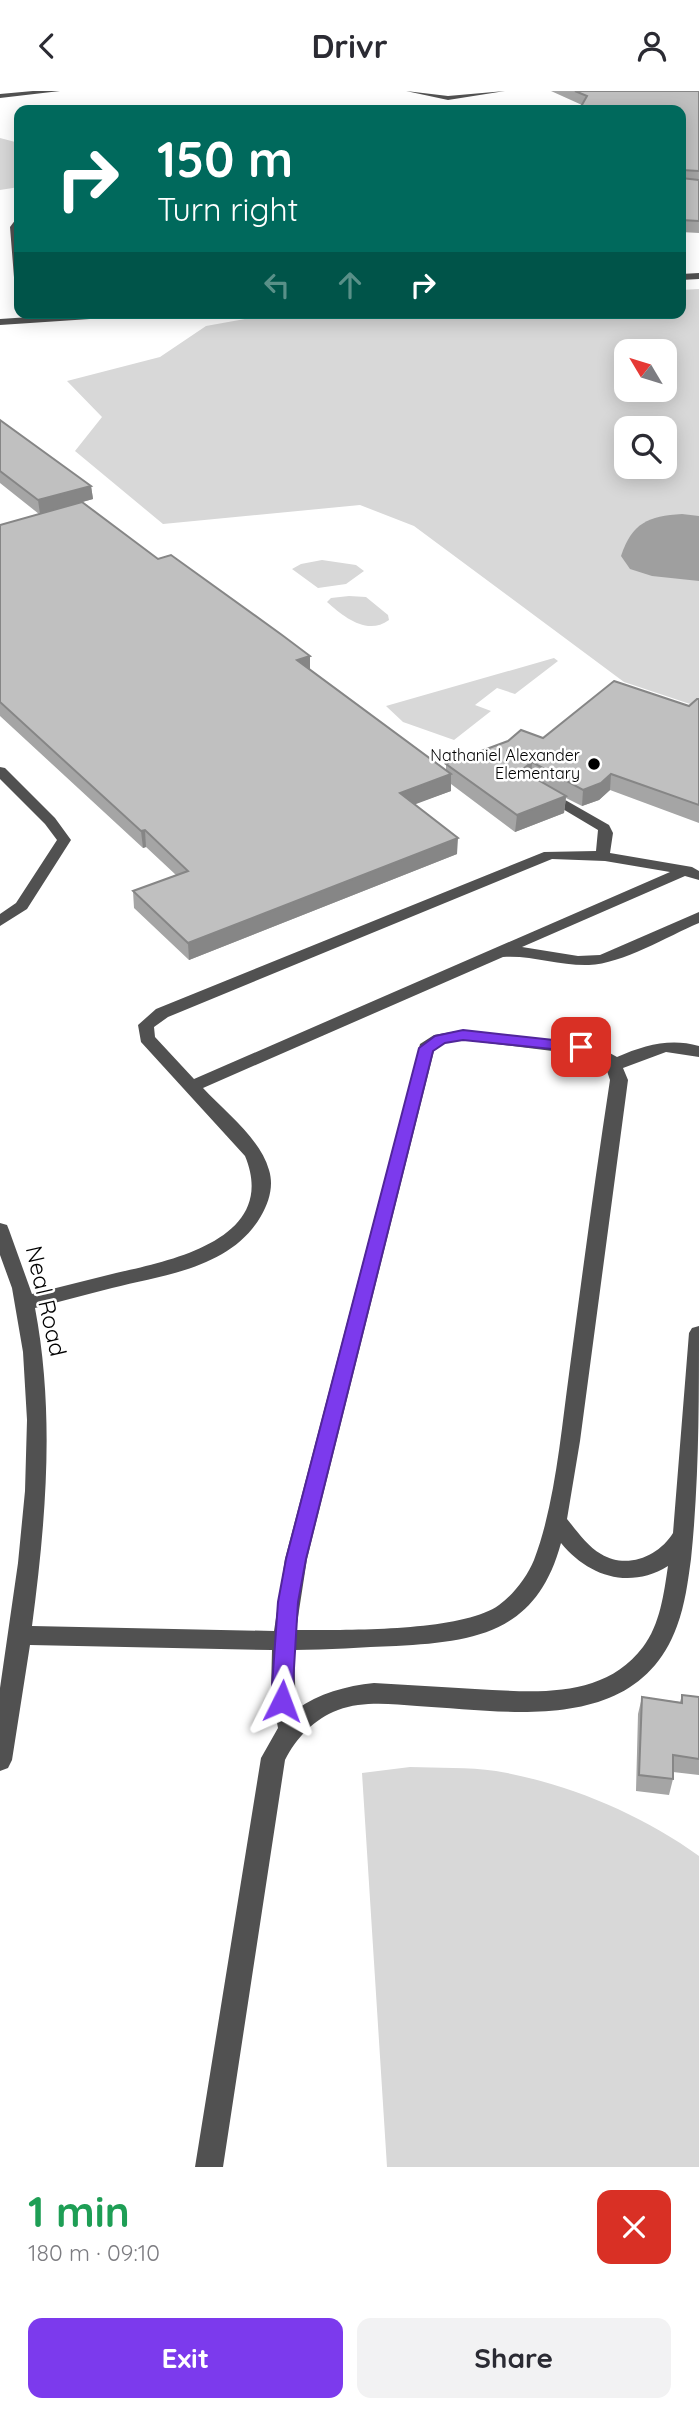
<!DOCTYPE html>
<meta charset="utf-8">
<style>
:root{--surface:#fff;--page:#f2f2f3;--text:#2b2b33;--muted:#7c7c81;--accent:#7c3aed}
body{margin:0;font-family:Quicksand,sans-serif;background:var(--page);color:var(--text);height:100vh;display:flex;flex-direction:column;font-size:26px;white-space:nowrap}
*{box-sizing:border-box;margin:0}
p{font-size:23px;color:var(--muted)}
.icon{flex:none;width:38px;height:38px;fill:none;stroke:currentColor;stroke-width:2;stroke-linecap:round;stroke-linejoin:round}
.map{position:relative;height:2076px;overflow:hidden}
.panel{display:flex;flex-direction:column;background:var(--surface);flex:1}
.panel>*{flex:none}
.top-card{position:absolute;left:14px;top:14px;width:672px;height:214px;border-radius:14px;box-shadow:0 4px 18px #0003;background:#00695c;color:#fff;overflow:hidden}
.needle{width:46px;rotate:308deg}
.buttons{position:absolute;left:614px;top:248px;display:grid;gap:14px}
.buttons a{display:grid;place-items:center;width:63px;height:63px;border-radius:14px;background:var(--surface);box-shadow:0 4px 18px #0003;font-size:35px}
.pin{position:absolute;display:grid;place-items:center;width:60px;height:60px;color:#fff;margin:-30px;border-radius:14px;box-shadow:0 4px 10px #0006}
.me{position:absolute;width:77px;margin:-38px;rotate:3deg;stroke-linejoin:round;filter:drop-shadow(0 0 5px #0008)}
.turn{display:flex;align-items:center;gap:24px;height:147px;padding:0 28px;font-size:32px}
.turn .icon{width:91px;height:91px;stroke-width:2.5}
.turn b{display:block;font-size:49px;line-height:60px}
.lanes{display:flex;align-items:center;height:66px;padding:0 28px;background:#0003;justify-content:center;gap:35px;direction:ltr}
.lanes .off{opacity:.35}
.round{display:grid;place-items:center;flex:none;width:74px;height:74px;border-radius:14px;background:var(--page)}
.headline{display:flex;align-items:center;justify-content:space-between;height:119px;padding:0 28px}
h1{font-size:42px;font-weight:700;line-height:52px;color:#1e9e55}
.action{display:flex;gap:14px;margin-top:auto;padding:14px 28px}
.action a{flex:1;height:80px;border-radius:14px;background:var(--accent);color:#fff;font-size:28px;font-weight:700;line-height:80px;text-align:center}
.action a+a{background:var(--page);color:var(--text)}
header{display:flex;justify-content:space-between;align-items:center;height:91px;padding:0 28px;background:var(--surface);font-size:32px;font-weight:700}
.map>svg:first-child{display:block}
.green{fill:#d8d8d8;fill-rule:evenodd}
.water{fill:#9f9f9f}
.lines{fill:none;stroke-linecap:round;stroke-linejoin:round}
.minor{fill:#515151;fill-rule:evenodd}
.wall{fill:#a5a5a5}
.shaded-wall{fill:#868686}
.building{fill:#c0c0c0;stroke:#868686;stroke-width:2}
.route{fill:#7c3aed;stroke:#51269a;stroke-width:2}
.poi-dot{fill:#000;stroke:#fff;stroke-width:2.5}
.labels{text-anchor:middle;stroke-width:5;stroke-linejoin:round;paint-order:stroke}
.far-poi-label{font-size:16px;fill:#000;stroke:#fff;text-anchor:end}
.near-street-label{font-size:23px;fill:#000;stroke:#fff}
</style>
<header><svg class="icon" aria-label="back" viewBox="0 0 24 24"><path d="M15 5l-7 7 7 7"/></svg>Drivr<svg class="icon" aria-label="person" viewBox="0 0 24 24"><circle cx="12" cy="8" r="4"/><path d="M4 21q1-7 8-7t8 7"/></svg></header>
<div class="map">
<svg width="699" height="2076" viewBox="0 0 699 2076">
<rect width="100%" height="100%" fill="#fff"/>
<!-- green -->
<path class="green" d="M0 47 19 52V96L0 99Z
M699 198V616L624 591 414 435 360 414 163 433 75 360 102 326 67 290 160 266 206 235 278 222H681V199ZM626 261H665V299H626ZM626 338H665V376H626Z
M322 469 356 474 364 480 346 493 318 497 292 478 301 473Z
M349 505 366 506 388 524 389 529C367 545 344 526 327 511L331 507Z
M554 567 558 570 515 603 497 597 475 614 491 620 454 649 403 631 386 615Z
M410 1676C438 1677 468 1676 496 1680 567 1692 641 1723 699 1765V2076H387L362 1682Z"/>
<!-- water -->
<path class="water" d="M682 423 699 425V490L652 485 630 478 621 465C632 432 648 425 682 423Z"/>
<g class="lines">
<!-- minor -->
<path class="minor" d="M33 0H60L0 7V3Z
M406 0 448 5 505 0 448 9Z
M16 128H19V202L15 199 10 136Z
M699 182V188L681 189V183Z
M90 222H139L135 225 0 234V228Z
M0 676 5 677 55 727 71 749 27 818 0 835V823L16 812 57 749 45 733 0 688Z
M546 698 609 734 613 742 610 762 692 776 699 780V789L685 785 522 856 578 865 600 864 699 821V832C668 845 622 873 589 874 560 875 532 864 503 866L203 997C225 1021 260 1047 269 1079 274 1095 269 1111 261 1125 231 1177 164 1184 112 1197 86 1204 61 1210 35 1217 55 1323 46 1428 32 1535L274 1540 285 1468 420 953 434 944 463 939 597 955 617 966C645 954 670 947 699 955V966L666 961 623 977 628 989 580 1350 567 1428C577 1440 587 1455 601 1463 627 1479 659 1465 673 1442L689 1242 692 1237 699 1235C699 1312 699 1391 691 1468 688 1490 685 1514 677 1535 637 1645 508 1620 417 1615 390 1613 363 1610 338 1619 314 1628 296 1647 285 1669L223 2076H195L261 1667 278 1637 271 1600 272 1559 30 1554 12 1669 8 1677 0 1680V1597L18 1472 25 1400 27 1329 23 1261 12 1197 0 1164V1132L7 1134 9 1139 32 1203C60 1196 88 1189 116 1182 174 1169 279 1147 245 1065L141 951 138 934 156 918 544 761 596 760 598 739 541 705 539 702ZM552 768 605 770 670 781 194 988 155 946 154 936 168 926ZM463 949 593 965 605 974 610 989C595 1087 582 1185 569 1283 561 1341 555 1414 534 1469 527 1486 514 1503 499 1514 462 1541 344 1539 296 1539L307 1468 434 960 445 952ZM561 1452C588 1485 629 1499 668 1475 664 1502 660 1534 643 1556 603 1609 534 1601 475 1598 442 1596 408 1594 374 1592 346 1595 319 1602 296 1619L294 1559C328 1559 362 1556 396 1555 477 1551 537 1541 561 1452Z"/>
</g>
<!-- wall -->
<path class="wall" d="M551 0H699V142L681 141V19L582 14Z
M0 329 91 395 93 408 82 411 158 468 310 565V579L446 679V673L543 647 689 615 699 608V732L610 699 599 709 582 715 566 707 564 722 515 741 451 693V700L414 713 457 763 189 869 134 817 133 800 176 784 146 756 143 757 0 625V434L39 423 0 392Z
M682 1604 699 1606V1684L673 1681V1688L669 1704 636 1700 638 1623 642 1606 680 1611Z"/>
<!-- shaded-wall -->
<path class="shaded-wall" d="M91 395 93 408 40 423 38 409Z
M310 565V581L297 569Z
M532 671 531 688 522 693 524 677Z
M451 683V700L400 719V702Z
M611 683 610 699 599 709 582 715 583 699Z
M566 705 564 722 515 741 517 724Z
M145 739 146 756 143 757 141 740Z
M458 747 457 763 189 869 188 852Z"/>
<!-- building -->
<path class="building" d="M575 0H699V80L682 79 681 86V19H579L587 5Z
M681 87 699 89V130L681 129Z
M0 329 91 395 38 409 0 380Z
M82 411 158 468 171 464 282 544 310 565 297 569 451 683 400 702 458 747 188 852 133 800 188 780 145 739 141 740 0 611V434Z
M614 590 689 615 697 608H699V714L611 683 601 692 583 699 532 671 524 677 526 682 566 705 517 724 446 673 508 650 521 639 543 647Z
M682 1604 699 1606V1668L673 1664V1688L639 1684 642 1606 682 1612Z"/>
<!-- route -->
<path class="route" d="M463 939 581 952 588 956 581 961 463 949 445 952 433 960 306 1468 298 1511 292 1610 289 1617 282 1620 274 1617 271 1610 278 1511 286 1468 419 957 435 945Z"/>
<!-- markers -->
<circle class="poi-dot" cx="594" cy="673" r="7"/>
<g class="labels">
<!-- far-poi labels -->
<g class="far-poi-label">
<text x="580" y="670">Nathaniel Alexander<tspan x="580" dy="18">Elementary</tspan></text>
</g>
<!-- near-street labels -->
<g class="near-street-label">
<text transform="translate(46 1210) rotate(77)" y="8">Neal Road</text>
</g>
</g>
</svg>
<div class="buttons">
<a><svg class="needle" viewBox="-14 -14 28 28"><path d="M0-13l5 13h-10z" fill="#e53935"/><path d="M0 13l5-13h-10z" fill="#7c7c81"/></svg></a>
<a><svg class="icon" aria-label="search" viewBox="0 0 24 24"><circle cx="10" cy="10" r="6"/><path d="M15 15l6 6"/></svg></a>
</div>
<div class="pin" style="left:581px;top:956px;background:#d93025"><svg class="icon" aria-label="arrive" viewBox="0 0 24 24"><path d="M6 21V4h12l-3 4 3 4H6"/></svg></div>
<svg class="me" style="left:282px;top:1610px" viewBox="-20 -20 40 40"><path d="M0-17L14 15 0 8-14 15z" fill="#7c3aed" stroke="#fff" stroke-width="4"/></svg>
<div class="top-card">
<div class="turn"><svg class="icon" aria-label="right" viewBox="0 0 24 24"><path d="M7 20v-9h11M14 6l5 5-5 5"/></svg><div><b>150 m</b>Turn right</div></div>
<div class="lanes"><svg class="icon off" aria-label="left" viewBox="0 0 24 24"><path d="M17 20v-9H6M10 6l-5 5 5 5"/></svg><svg class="icon off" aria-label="ahead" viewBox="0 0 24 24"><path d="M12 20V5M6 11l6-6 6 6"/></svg><svg class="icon" aria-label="right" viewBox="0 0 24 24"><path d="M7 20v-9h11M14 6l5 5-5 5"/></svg></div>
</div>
</div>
<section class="panel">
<div class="headline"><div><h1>1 min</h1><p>180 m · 09:10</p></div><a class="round" style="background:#d93025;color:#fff"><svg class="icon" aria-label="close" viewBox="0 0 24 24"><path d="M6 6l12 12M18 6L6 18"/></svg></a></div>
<div class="action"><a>Exit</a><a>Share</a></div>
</section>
